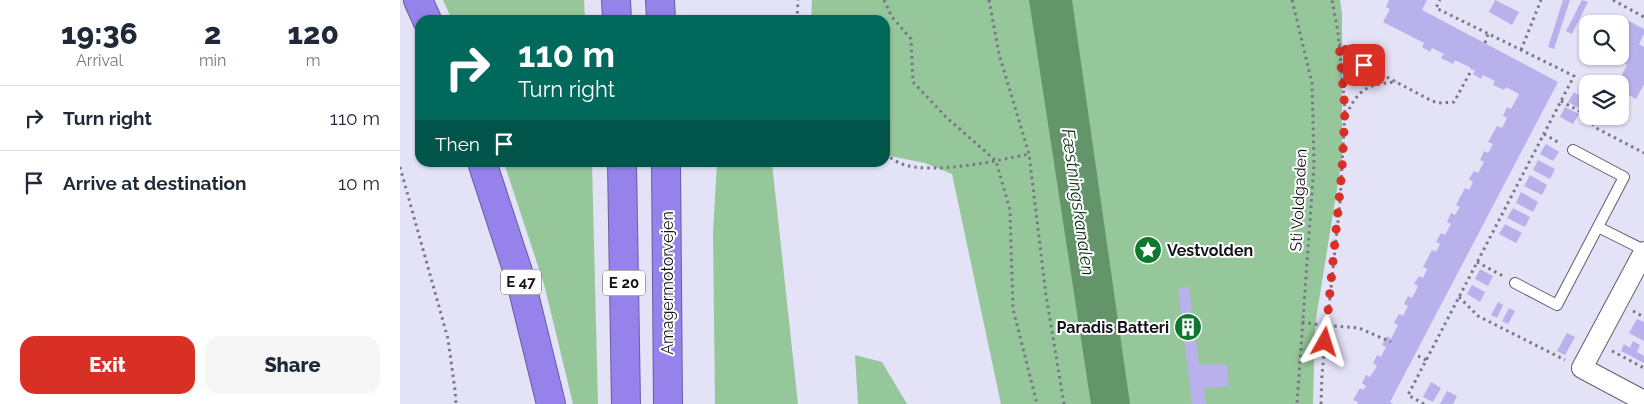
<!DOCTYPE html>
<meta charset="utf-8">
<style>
:root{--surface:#fff;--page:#f6f6f7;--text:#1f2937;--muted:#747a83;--line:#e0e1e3;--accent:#d93025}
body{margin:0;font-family:Raleway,sans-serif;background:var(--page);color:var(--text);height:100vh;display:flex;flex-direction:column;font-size:19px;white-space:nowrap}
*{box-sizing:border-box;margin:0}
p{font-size:16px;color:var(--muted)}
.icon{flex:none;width:28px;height:28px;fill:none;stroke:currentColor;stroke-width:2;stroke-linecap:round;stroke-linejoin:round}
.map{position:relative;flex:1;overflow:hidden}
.sheet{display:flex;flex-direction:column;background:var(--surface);width:400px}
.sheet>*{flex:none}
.banner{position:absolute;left:15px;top:15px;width:475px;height:152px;border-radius:15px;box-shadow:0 1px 4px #0004;background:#00695c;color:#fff;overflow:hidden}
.tools{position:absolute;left:1179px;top:15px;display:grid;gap:10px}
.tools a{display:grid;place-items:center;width:50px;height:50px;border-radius:10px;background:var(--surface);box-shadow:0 1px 4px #0004;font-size:25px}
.pin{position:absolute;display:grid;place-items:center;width:42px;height:42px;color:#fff;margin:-21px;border-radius:10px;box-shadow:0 2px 8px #0006}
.me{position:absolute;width:55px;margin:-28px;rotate:6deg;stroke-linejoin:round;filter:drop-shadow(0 0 4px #0008)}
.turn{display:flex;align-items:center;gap:18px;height:105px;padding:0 20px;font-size:22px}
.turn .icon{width:65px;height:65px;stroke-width:2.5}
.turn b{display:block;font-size:35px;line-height:42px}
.then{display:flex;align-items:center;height:48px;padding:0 20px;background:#0003;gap:10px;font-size:19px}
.eta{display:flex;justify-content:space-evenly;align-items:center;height:85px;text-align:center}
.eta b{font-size:30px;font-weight:800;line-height:35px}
.action{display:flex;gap:10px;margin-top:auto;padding:10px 20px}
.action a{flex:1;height:58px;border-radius:15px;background:var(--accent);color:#fff;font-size:20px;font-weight:800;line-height:58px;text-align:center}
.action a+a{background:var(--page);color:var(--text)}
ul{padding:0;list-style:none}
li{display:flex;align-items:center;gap:15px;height:65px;padding:0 20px;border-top:1px solid var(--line)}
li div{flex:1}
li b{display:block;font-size:19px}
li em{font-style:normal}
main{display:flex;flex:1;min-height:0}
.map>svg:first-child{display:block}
.green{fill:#96c79b}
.water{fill:#64956a}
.building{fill:#b8b1ec}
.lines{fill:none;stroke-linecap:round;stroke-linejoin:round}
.lane-casing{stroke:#5f5d6f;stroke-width:12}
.street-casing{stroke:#5f5d6f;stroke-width:22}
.highway-casing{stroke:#685ca2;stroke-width:30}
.path{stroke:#797785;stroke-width:3;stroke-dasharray:2.5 4;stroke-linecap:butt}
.lane{stroke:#fff;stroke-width:10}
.street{stroke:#fff;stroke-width:20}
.highway{stroke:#9583eb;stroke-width:28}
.route{stroke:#d93025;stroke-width:9;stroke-dasharray:0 16.2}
.labels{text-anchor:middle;stroke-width:4;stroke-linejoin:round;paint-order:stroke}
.shield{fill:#fff;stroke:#5a5a5f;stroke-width:1}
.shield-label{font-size:15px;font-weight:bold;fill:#14131a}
.street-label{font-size:16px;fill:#14131a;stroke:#fff}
.poi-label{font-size:16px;font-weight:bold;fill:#14131a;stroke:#fff;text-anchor:start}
.water-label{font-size:18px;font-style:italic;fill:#0c3214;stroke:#fff}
</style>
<main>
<section class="sheet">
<div class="eta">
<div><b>19:36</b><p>Arrival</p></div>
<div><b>2</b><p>min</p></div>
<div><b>120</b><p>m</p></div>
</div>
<ul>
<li><svg class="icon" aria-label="right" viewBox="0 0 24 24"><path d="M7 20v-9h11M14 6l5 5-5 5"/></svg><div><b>Turn right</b></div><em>110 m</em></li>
<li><svg class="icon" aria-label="arrive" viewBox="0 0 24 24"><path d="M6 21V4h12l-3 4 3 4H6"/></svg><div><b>Arrive at destination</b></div><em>10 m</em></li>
</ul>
<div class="action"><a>Exit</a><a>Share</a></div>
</section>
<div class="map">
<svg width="1244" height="404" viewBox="0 0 1244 404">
<rect width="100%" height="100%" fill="#e4e2f7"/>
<!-- green -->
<path class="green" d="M43 0H184L185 20H52Z
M412 0H940L942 13V158L915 325 913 404H601L552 174 525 163 485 155V20H411Z
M104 163H192L198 404H173L144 284Z
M317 163H372L398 404H315L313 232Z
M455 355 482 362 507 404H458Z"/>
<!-- water -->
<path class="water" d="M629 0H672L730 404H691Z"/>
<!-- building -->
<path class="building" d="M989 0H1027L1022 10 1158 82 990 402 993 404H957L958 402 953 400 960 388 963 390 966 386 962 383 966 375 970 377 977 366 973 363 977 355 981 357 986 347 982 345 987 336 991 339 998 325 994 323 999 314 1003 316 1008 306 1004 304 1008 296 1012 298 1018 286 1014 284 1019 276 1023 278 1027 269 1023 267 1032 250 1036 252 1040 244 1036 242 1041 233 1045 235 1051 224 1047 222 1051 213 1055 215 1060 207 1056 205 1065 188 1069 190 1073 182 1069 179 1074 171 1078 173 1084 162 1080 160 1084 151 1088 153 1093 144 1088 142 1097 126 1102 128 1107 118 1103 116 1107 107 1111 109 1119 94 1106 87 1104 90 1093 85 1095 81 1083 75 1081 79 1073 74 1075 70 1055 60 1053 64 1041 58 1044 54 1032 48 1030 52 1022 47 1024 43 983 22 990 9 986 7Z
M1095 0 1119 12 1112 25 1089 12Z
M1163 0H1170L1154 49 1148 47Z
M1182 0 1188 2 1172 34 1166 31Z
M1225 19 1244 29V34L1239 44 1244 47V84L1236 99 1220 90V84H1217L1227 65 1210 56H1220V28Z
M1174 92 1186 99 1181 109 1168 102Z
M1165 107 1179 114 1173 124 1160 117Z
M1146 144 1159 152 1153 161 1140 154Z
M1138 160 1155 169 1150 179 1133 170Z
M1130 175 1147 185 1142 195 1124 186Z
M1121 192 1138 202 1133 212 1116 203Z
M1113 208 1130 217 1125 227 1107 218Z
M1105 224 1122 233 1116 243 1099 234Z
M1080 269 1093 276 1088 286 1075 279Z
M1072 285 1085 292 1080 302 1067 294Z
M789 287 799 364 827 365 829 386 804 388 806 404H792L778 289Z
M1098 302 1103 305 1097 318 1091 315Z
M1109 308 1115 311 1108 324 1102 321Z
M1237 319 1244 322V341L1229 333Z
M1167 333 1175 337 1165 355 1157 351Z
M1233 341 1240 345 1237 352 1244 356V363L1221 351 1224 344 1230 348Z
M1031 382 1041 388 1033 402 1023 397Z
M1047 391 1057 396 1053 404H1040Z"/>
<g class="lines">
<!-- lane casing -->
<g class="lane-casing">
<path id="lane" d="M1198 227 1244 250
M1115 283 1157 305 1224 177 1173 150"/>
</g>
<!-- street casing -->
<g class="street-casing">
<path id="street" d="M1244 252 1182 368 1244 401"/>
</g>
<!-- highway casing -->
<g class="highway-casing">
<path id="highway" d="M18 0 27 20
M216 0 217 20
M260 0 261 20
M82 162 120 278 151 404
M222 162 226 404
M266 162 268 404"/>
</g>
<!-- path -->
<path class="path" d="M484 0 492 17 511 39 513 82 546 117 596 161 610 210 613 309 637 404
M589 0 599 54 629 154 646 295 664 404
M892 0 912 83 914 164 897 404
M1213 0 1244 17
M397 20 398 0
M1085 43 1088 34
M939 44 964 65 1032 101 1039 103 1054 102 1072 69
M1121 50 1141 0
M1161 101 1183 113 1196 128 1244 153
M946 115C959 88 968 84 997 82
M1144 134 1161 144
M485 154C490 157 496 162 502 164 532 175 597 161 629 154
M0 167 48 339 55 390 56 404
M1077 262 1103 276
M1059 297 1078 316 1165 360
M1233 311 1244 317
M902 322 921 325 959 328 991 342
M1212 351 1244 368
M1018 356 1026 360
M921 404 922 374 940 202 945 109 938 32 932 0
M1024 404 1008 395 1174 76 1036 8 1040 0"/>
<!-- lane -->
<use href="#lane" class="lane"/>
<!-- street -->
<use href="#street" class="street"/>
<!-- highway -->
<use href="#highway" class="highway"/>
</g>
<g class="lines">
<!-- route -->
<path class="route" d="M925 342 942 170 945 109 939 44 964 65"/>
</g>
<!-- icons -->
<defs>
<g id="sight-disc" transform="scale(1.4375)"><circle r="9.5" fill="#0e792e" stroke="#fff"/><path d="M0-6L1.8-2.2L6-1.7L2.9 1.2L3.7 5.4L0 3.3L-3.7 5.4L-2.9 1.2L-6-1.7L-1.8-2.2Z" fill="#fff"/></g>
<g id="building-disc" transform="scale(1.4375)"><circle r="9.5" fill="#0e792e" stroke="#fff"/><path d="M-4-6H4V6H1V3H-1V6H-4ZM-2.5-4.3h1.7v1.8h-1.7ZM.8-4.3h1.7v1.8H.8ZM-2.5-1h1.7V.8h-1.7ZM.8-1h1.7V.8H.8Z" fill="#fff"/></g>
</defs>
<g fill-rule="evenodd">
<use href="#sight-disc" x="748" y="250"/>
<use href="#building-disc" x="788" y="327"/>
</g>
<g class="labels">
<!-- shield labels -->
<g class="shield">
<rect x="101" y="269.5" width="40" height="25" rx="4"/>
<rect x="203" y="270.5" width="42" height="25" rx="4"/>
</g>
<g class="shield-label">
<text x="121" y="287">E 47</text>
<text x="224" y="288">E 20</text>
</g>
<!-- street labels -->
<g class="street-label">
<text transform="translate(898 200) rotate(-87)" y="6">Sti Voldgaden</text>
<text transform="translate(267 283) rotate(-90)" y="6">Amagermotorvejen</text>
</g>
<!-- poi labels -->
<g class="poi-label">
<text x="767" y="256">Vestvolden</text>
<text x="769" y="333" text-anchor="end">Paradis Batteri</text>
</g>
<!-- water labels -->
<g class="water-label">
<text transform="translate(678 202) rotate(82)" y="6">Fæstningskanalen</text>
</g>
</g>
</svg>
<div class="tools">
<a><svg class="icon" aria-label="search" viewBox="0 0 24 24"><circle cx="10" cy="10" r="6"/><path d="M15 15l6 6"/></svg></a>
<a><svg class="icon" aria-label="layers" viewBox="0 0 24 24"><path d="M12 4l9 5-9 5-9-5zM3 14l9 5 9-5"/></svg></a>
</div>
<div class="pin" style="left:964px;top:65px;background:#d93025"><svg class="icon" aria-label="arrive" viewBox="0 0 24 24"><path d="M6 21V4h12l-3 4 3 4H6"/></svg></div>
<svg class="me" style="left:925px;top:342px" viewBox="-20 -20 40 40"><path d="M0-17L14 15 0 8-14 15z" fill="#d93025" stroke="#fff" stroke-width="4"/></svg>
<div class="banner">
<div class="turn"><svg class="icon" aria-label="right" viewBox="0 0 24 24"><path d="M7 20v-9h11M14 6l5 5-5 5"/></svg><div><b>110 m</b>Turn right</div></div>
<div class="then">Then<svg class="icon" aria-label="arrive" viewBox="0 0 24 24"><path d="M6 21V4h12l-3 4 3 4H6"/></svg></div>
</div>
</div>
</main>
